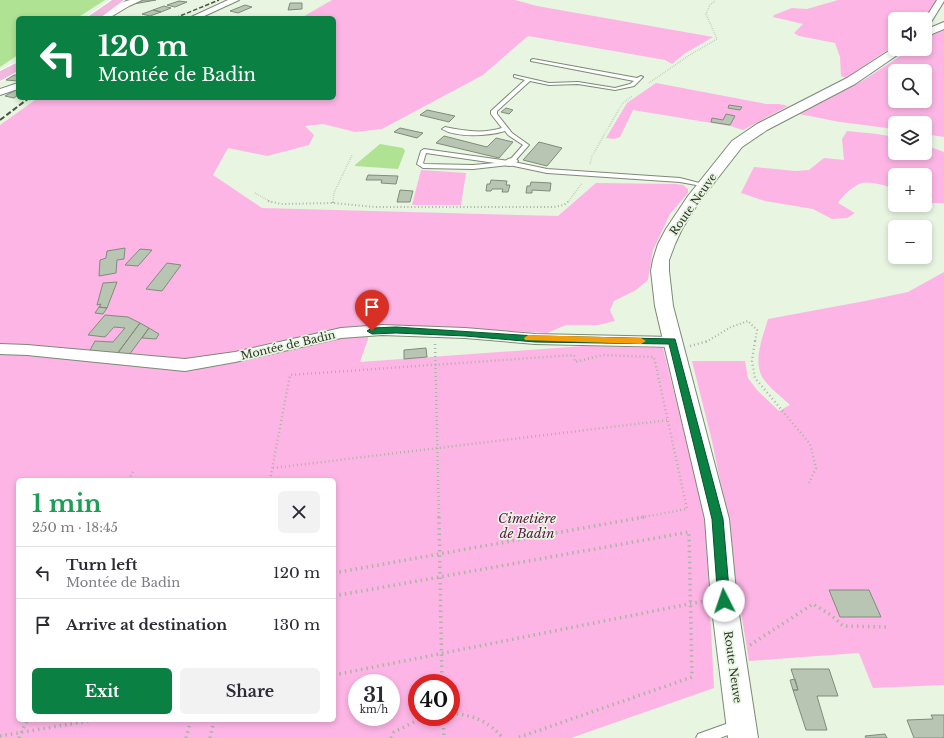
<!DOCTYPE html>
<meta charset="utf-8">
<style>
:root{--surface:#fff;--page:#f2f2f3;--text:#2b2b33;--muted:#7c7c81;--line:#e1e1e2;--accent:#0b8043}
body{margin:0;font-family:"Libre Baskerville",serif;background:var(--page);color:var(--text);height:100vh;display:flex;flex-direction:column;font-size:15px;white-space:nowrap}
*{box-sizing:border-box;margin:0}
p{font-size:13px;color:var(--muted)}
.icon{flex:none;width:22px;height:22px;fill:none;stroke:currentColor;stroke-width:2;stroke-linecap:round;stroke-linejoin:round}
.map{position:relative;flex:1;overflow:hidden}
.sheet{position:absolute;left:16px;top:478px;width:320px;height:244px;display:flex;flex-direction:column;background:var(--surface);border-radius:6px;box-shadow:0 2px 6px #0003}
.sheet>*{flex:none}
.guide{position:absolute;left:16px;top:16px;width:320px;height:84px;border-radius:6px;box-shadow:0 2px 6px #0003;background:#0b8043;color:#fff;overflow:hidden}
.buttons{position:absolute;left:888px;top:12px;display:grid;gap:8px}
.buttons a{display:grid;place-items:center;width:44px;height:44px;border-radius:6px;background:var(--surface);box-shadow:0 2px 6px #0003;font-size:20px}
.speed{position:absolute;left:348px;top:674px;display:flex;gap:8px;font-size:20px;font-weight:700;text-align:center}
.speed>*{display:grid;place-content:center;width:52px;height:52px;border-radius:50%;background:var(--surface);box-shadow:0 2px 6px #0003;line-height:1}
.speed small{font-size:10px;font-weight:400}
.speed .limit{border:6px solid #d22;background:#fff;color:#111}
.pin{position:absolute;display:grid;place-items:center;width:34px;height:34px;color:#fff;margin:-41px -17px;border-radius:50% 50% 50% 0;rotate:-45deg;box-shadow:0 0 4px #0007}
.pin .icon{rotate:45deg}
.me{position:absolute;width:44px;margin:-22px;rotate:356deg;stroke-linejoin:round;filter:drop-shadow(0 0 3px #0008)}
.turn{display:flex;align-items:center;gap:14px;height:84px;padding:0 16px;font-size:18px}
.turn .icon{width:52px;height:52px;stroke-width:2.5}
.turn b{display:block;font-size:28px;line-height:34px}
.round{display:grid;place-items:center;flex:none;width:42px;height:42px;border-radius:6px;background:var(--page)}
.headline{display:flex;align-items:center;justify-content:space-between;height:68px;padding:0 16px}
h1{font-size:24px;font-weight:700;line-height:30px;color:#1e9e55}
.action{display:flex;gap:8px;margin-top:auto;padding:8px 16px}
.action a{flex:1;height:46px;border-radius:6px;background:var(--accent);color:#fff;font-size:16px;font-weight:700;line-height:46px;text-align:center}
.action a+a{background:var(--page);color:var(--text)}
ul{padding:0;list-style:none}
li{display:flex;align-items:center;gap:12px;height:52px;padding:0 16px;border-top:1px solid var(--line)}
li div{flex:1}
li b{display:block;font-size:15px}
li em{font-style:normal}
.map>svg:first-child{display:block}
.green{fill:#fdb5e5;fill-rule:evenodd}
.water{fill:#afe293}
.building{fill:#b8c5b2;stroke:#808c7a}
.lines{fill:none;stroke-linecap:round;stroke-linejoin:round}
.service-casing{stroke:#7d8977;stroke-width:2}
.minor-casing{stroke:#7d8977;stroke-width:2}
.tertiary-casing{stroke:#7d8977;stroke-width:2}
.primary-casing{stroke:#fff;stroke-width:2}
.path-far3{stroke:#aab5a5;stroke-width:1.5;stroke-dasharray:0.5 1.5;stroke-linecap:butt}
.path-far2{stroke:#aab5a5;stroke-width:2;stroke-dasharray:1 2.5;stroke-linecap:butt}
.path-far1{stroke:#aab5a5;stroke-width:2.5;stroke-dasharray:1 3;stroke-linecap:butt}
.path{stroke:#aab5a5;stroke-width:3.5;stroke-dasharray:1.5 4;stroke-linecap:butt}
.service{fill:#fff;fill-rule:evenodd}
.minor{fill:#fff;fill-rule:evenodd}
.tertiary{fill:#fff;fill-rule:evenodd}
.primary{fill:#eeb9dd;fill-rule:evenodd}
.rail-far1{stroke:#4d5349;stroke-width:1.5;stroke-dasharray:4.5 2;stroke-linecap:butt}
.rail{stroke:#4d5349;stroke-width:2;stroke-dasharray:5.5 2.5;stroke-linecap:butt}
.route{fill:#0b8043;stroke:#07532c}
.slow{fill:#f59e0b}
.labels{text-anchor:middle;stroke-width:3.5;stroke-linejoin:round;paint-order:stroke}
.street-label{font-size:11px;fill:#30352d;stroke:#e7f5e1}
.near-park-label{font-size:13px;font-style:italic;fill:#581347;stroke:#e7f5e1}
</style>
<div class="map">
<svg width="944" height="738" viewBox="0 0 944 738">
<rect width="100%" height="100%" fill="#e7f5e1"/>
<!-- green -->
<path class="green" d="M332 0H515L537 6 713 37 684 54 672 64 665 60 528 36 483 75 382 129 355 132 323 124 305 126 314 135 309 145 267 156 228 148 213 175 262 208 558 216 596 183 676 184 683 185 688 189V193L670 214 653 250 648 280 636 290 614 301 610 310 615 321 598 325H566L547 333 445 328H368V339L360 362 584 346 663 348 705 516 714 688 571 738H0V125L38 98H334V18H301ZM18 480H334V720H18ZM357 683H391V717H357ZM417 683H451V717H417Z
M838 0H936L925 19H895V45L846 78 841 76 840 57 835 43 799 36 794 33 803 24 773 17 774 15 792 8 807 9Z
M944 29V137L925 134V123H895V129L840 122 799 114 864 80 911 49H925V38ZM895 71H925V101H895Z
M656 83 766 104H779L788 106 743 130 730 126 633 110 620 137 614 139 606 138 627 103Z
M847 131 877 134 895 137V153H925V145L944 152V203H929L925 202V175H895V189C887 186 871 181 863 183 855 184 842 196 838 203L855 213 847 218 832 219 813 209 765 201 741 193 754 167 795 171 809 170 824 158 844 160 842 139Z
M421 170 466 173 461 205H412Z
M944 272V685L873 688 859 653 749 661 730 545 726 510 712 441 692 361H745L748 378 757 390 779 411 790 405C782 397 772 390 765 381 751 364 763 337 768 319L865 301 908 292Z"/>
<!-- water -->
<path class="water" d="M0 0H105L77 18H18V55L0 67Z
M380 144 403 148 405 151 398 169 355 166V165Z"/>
<!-- building -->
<path class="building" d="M143 0H156L128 5Z
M179 1 187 2 175 7 167 5Z
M290 3H302V9L288 10Z
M245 5 252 7 238 13 230 11Z
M164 6 171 8 161 12 153 10Z
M153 10 161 12 150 16 142 14Z
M14 75H18V81L6 80Z
M16 90 18 91V95L14 98 5 96Z
M729 105 742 107 740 110 728 108Z
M506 108 513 110 509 114 501 112Z
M427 110 455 116 449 122 420 115Z
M726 114 735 116 730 125 711 122 712 118 723 120Z
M400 128 423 133 417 138 394 132Z
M444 136 487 147 496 138 513 142 499 158 436 143Z
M539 142 562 148 547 166 523 160Z
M368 175 398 176 396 184 381 183 382 180H366Z
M491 180 507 181 506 185H510L508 192H502L503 189H492L491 191H486L487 184H490Z
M531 182 551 183 550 191 532 190V193H526L527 186H530Z
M400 190 413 191 410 202H397Z
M125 248 124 259 117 260 116 273 99 276 100 260 106 258 107 251Z
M140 249 152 250 138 266 125 265Z
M167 263 181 265 162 291 146 289Z
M117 282 107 308 99 307 101 304 97 305 103 283Z
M99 307 107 308 103 314 95 313Z
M105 315 128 317 140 323 117 354 90 350 95 341 113 342 125 328 114 327 105 337 88 335Z
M140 323 149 328 129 355 117 354Z
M149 328 159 334 156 339 142 338Z
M426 348 427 357 404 359V350Z
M829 590H869L881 617H840Z
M791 669H829L838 696H817L827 730H806L793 690H798Z
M795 679 798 690H793L790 680Z
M931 715H944V738H914L907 720 933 719Z
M885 734 887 738H866L865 736Z"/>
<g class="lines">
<!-- service casing -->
<g class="service-casing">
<path id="service" d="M533 59 637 78 641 76 643 77 634 86 615 90 578 84 549 85 530 81 497 111V114L512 133 529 145 514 162 547 169 680 178 707 185V187L680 182 547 173 509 165 473 169 423 168 417 164 421 151 424 149 509 161 523 145 508 135 505 131C488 136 457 138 442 129L445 127C465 131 482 134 502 128L491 114V111L525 80 514 77V75L549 83 578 82 615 88 630 84 634 81 531 61V60ZM426 153 495 163 473 165 424 164 423 163Z
M737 720 741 722 743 726 741 730 720 738H696L698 734Z"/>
</g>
<!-- minor casing -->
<g class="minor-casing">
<path id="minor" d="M130 0H142L129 6 109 18H99L123 2Z
M228 0H239L200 18H189Z
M937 0H944V1L928 27 925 28V19Z
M18 83V89L0 95V89Z
M512 158 516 159 518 161C514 166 510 167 505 165L503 163 508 159Z
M382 325 465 328 535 334 672 337 677 338 680 342 677 346 672 347 535 344 465 338 382 335 341 338 235 362 185 371 27 355 0 354V344L27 345 185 359 235 352 341 328Z"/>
</g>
<!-- tertiary casing -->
<g class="tertiary-casing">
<path id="tertiary" d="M944 22V29L925 37V30Z
M895 47V49H906L855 84 767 130 742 147 699 202 682 229 675 244 669 260V271L673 306 729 519 737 601 758 738H728L711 601 705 519 655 306 651 271 653 260 658 244 666 229 688 196 732 141 757 124 847 78Z"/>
</g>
<!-- primary casing -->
<g class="primary-casing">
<path id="primary" d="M112 0H124L100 18H86Z
M18 62V71L0 81V71Z"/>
</g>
<!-- path-far3 -->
<path class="path-far3" d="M649 83 688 56 717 39 706 14 710 5 716 0
M590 164 592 156 622 104 632 96
M255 193 271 202
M333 202 334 193 352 155
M568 202 582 183"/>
<!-- path-far2 -->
<path class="path-far2" d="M268 201 281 204 333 203 375 207H554L564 205 569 201
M333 203V201
M706 342 731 327 748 321 757 330 755 342"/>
<!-- path-far1 -->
<path class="path-far1" d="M755 341 752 361 755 378 810 444 816 468 809 483
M435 344 439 518
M690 346 708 341
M273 468 669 420
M129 480 133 471
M270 480 290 375 574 355 575 362 603 355 654 357 687 509 638 518"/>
<!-- path -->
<path class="path" d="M439 517 442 683
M334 573 644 517
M334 596 689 532 692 677 517 738
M750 645 813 604 831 615 843 626 888 627
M334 675 704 601
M451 713C473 715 488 721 503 738
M443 717 444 738
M0 736 94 720
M19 738 27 720
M186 738 191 720
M210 738 214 720
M391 738 394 732 424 717"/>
<!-- service -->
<use href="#service" class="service"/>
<!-- minor -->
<use href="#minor" class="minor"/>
<!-- tertiary -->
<use href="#tertiary" class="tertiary"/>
<!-- primary -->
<use href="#primary" class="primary"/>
<!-- rail-far1 -->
<path class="rail-far1" d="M175 18 219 0"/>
<!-- rail -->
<path class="rail" d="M0 120 29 98"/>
</g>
<!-- route -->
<path class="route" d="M396 327 535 336 675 339 723 519 730 601 728 605 724 606 719 605 718 601 712 519 669 344 535 342 465 336 396 333 372 334 367 331 372 328Z"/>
<!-- slow -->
<path class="slow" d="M528 335 641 338 646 341 641 344 525 340 524 338Z"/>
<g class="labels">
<!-- street labels -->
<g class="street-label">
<text transform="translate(693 204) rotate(-55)" y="4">Route Neuve</text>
<text transform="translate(288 345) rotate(-13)" y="4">Montée de Badin</text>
<text transform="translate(733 667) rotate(82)" y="4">Route Neuve</text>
</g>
<!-- near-park labels -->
<g class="near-park-label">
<text x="527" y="523">Cimetière<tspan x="527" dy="15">de Badin</tspan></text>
</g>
</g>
</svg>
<div class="buttons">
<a><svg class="icon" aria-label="sound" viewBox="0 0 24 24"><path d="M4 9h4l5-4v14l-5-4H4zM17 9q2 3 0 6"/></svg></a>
<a><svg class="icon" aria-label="search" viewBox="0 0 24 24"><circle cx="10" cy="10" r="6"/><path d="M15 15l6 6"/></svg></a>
<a><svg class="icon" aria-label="layers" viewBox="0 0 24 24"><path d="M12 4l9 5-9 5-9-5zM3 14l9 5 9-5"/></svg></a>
<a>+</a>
<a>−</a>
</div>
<div class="speed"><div>31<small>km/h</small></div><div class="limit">40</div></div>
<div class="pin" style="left:372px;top:331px;background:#d93025"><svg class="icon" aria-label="arrive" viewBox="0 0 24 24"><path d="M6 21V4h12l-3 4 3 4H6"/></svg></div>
<svg class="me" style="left:724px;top:601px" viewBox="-20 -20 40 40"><circle r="19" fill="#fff"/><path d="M0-13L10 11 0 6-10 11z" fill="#0b8043"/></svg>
<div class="guide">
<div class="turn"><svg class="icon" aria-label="left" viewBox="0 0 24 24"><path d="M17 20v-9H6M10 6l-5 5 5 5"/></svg><div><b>120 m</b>Montée de Badin</div></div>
</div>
<section class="sheet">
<div class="headline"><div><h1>1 min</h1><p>250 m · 18:45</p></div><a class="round"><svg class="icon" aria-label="close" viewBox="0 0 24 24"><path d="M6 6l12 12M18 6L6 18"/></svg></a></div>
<ul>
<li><svg class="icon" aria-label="left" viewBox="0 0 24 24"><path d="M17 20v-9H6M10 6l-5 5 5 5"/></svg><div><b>Turn left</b><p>Montée de Badin</p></div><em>120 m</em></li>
<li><svg class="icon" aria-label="arrive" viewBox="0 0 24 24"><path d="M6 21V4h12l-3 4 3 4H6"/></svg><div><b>Arrive at destination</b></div><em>130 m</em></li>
</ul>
<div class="action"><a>Exit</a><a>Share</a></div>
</section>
</div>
